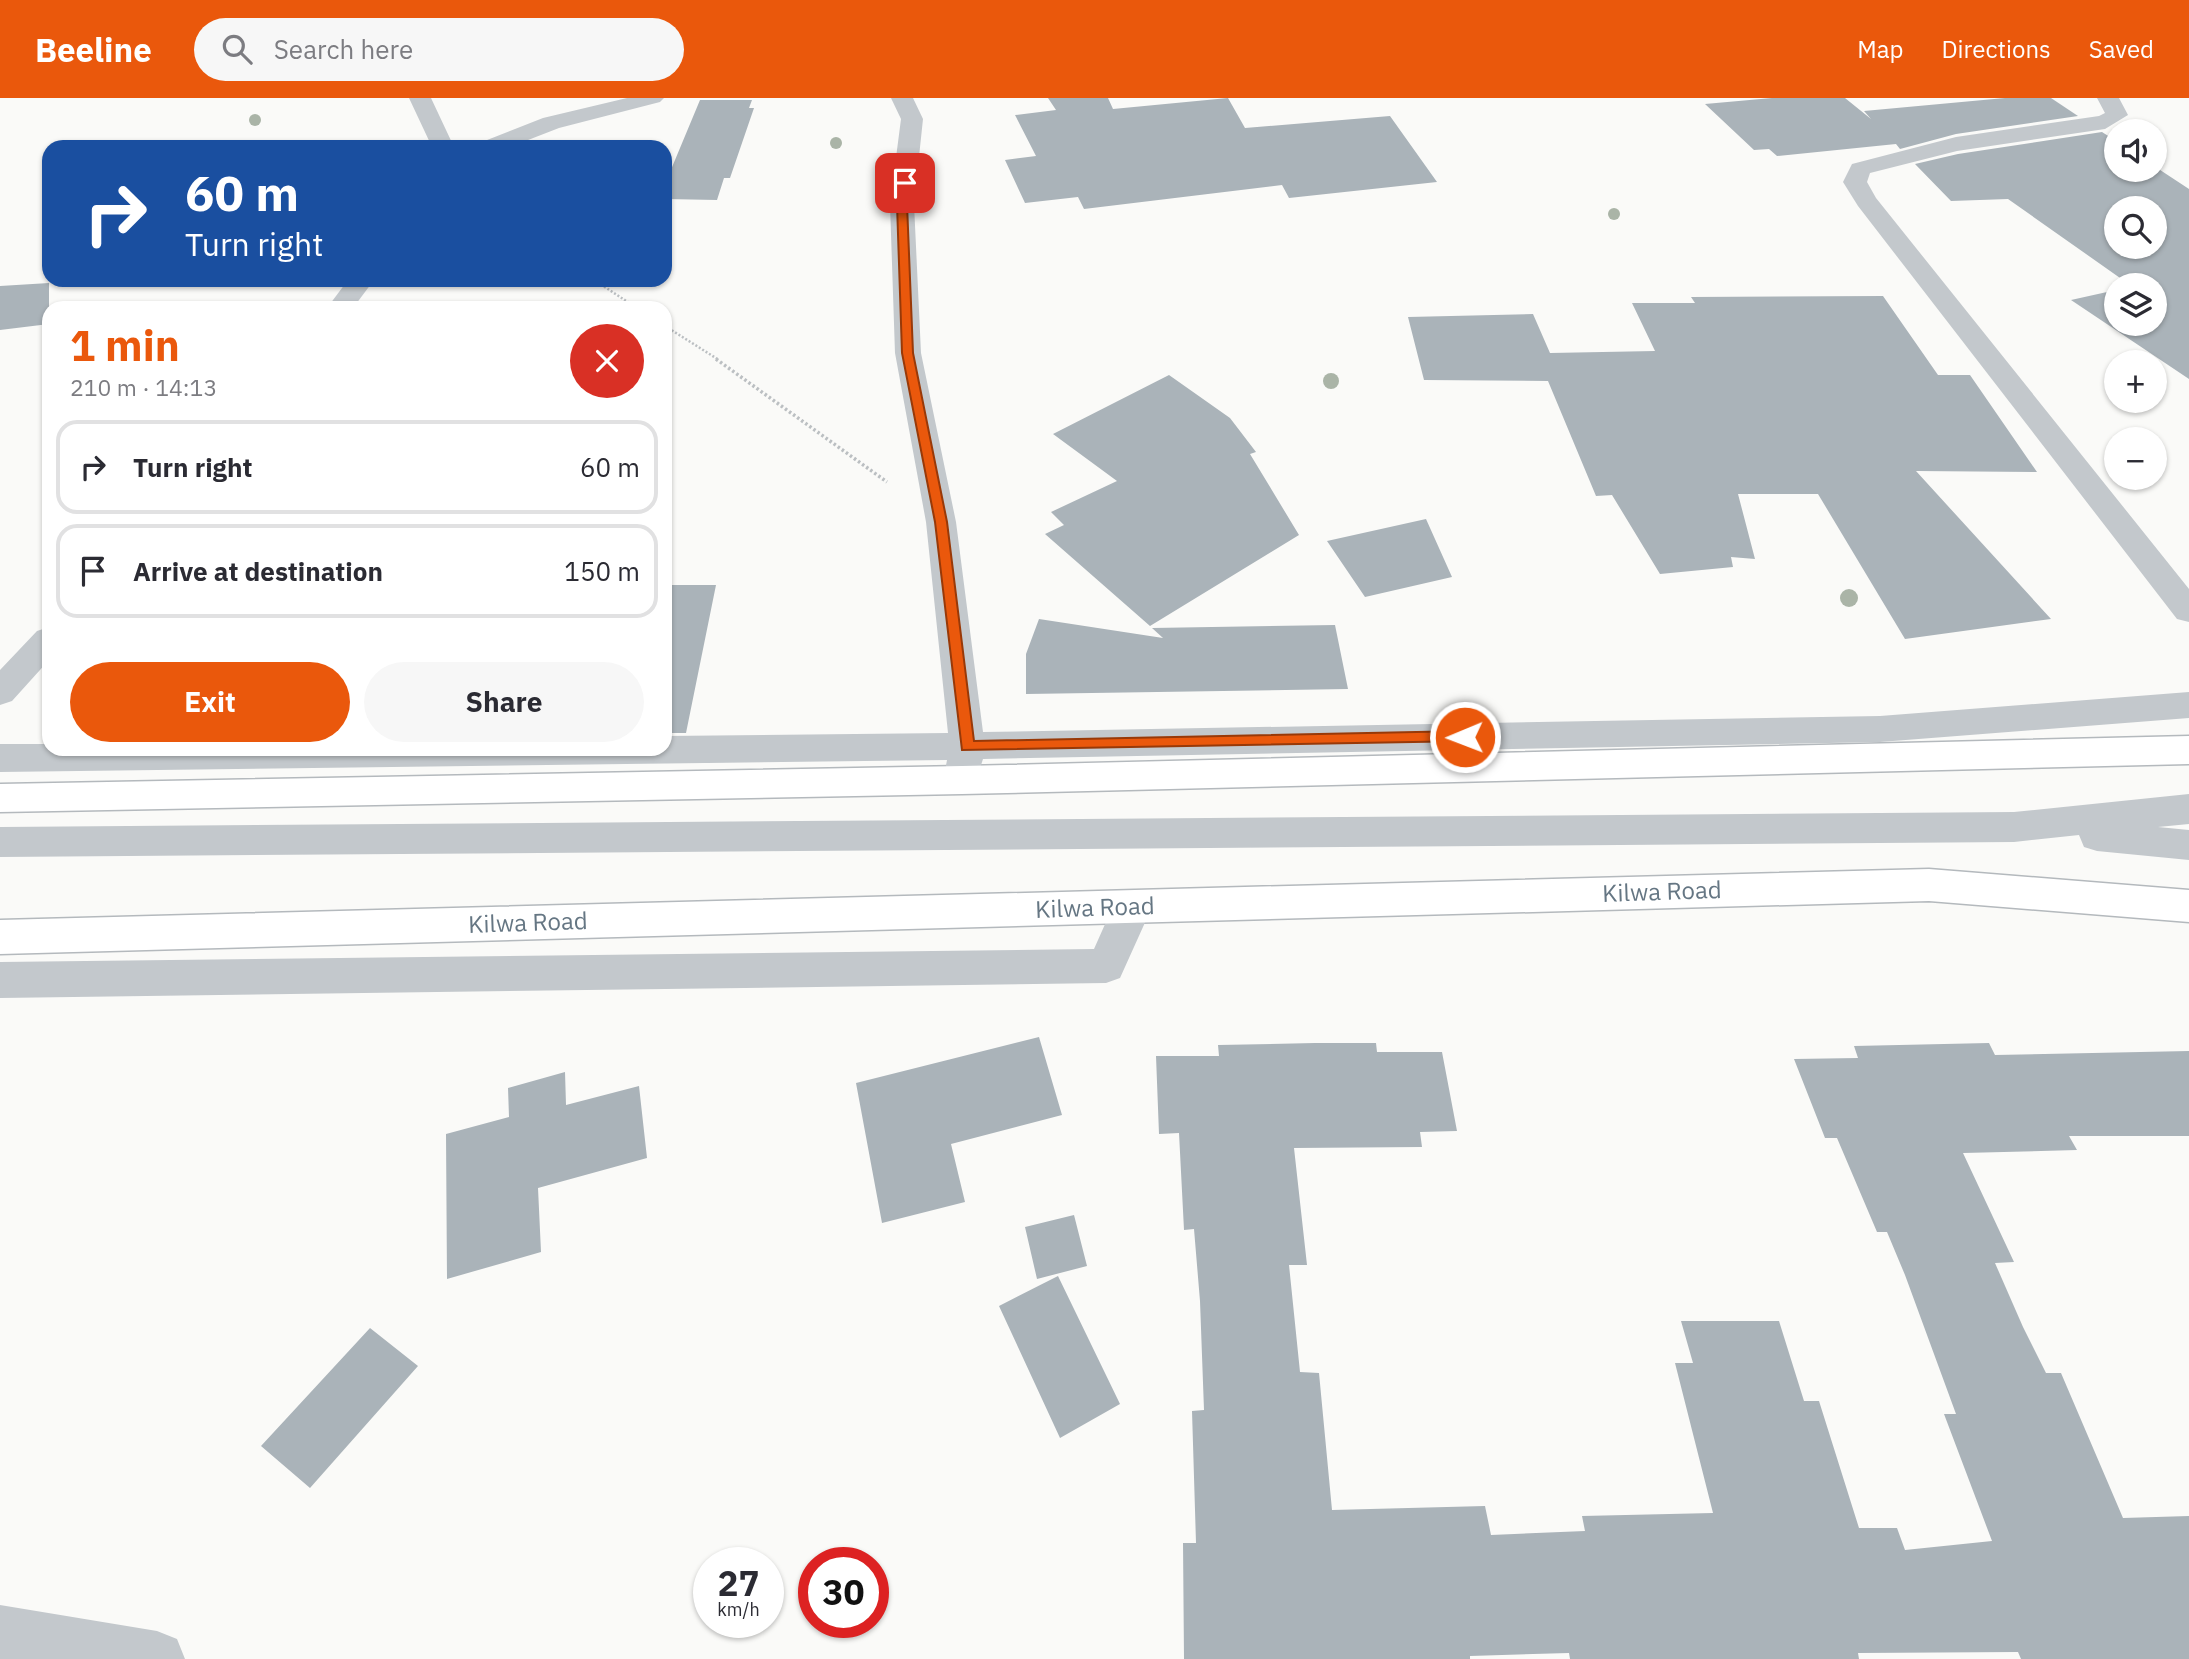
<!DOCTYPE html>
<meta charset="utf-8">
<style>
:root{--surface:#fff;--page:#f7f7f7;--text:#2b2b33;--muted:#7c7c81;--line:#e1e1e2;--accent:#ea580c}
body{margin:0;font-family:"IBM Plex Sans",sans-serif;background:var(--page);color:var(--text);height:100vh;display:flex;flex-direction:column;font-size:26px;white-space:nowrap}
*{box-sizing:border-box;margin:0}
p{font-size:23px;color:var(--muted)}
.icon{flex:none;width:38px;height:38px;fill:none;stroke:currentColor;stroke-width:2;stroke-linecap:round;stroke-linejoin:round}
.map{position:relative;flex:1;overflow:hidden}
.sheet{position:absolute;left:42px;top:203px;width:630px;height:455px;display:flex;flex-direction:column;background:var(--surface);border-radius:21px;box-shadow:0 2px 5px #0004}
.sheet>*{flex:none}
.guide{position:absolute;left:42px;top:42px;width:630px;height:147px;border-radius:21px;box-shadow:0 2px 5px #0004;background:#1a4fa0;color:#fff;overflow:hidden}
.controls{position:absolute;left:2104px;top:21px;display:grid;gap:14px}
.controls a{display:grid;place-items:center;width:63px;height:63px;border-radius:50%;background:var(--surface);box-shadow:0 2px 5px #0004;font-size:35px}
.speed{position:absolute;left:693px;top:1449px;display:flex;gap:14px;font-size:35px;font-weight:700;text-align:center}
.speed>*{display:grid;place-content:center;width:91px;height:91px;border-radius:50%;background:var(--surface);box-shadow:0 2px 5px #0004;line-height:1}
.speed small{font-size:18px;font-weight:400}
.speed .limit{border:10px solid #d22;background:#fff;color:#111}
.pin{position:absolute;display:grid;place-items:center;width:60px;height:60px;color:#fff;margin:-30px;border-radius:14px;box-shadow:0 4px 10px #0006}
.me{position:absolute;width:77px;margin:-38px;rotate:269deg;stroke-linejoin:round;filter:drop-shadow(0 0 5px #0008)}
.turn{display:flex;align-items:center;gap:24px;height:147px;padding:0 28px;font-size:32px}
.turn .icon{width:91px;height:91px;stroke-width:2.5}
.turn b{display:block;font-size:49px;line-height:60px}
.round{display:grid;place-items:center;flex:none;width:74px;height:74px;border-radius:37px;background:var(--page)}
.summary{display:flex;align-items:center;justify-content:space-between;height:119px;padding:0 28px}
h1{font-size:42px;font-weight:700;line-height:52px;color:var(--accent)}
.cta{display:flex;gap:14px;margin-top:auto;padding:14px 28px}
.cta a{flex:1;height:80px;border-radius:42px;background:var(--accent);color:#fff;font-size:28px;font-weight:700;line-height:80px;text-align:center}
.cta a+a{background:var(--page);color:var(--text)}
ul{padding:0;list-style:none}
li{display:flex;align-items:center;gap:21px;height:94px;margin:0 14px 10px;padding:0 14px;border:4px solid var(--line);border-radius:21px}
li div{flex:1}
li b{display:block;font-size:26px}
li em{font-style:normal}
header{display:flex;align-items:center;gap:42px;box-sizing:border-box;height:98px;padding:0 35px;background:var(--accent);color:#fff}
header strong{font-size:33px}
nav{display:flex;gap:38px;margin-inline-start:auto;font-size:24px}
.search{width:490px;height:63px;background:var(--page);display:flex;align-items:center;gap:18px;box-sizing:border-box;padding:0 24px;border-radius:38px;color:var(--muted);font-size:26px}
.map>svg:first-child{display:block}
.building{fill:#aab3b9;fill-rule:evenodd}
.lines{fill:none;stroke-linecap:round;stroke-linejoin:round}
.highway-casing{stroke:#b4b9bd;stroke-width:3}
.path-far1{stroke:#bbbfc2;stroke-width:2.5;stroke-dasharray:2 2;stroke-linecap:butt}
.path{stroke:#bbbfc2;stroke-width:3.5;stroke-dasharray:2.5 2.5;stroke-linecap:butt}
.minor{fill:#c3c8cc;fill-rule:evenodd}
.highway{fill:#fff;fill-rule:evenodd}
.tree{fill:#aab4a7}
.route{fill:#ea580c;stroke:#983908;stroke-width:2}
.labels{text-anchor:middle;stroke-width:7;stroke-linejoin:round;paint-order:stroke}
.street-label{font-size:24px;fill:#657683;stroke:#fff}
</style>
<header>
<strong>Beeline</strong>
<div class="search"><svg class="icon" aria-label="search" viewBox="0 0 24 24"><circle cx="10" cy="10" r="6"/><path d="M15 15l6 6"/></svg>Search here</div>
<nav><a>Map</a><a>Directions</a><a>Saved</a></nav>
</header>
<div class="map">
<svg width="2189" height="1561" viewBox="0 0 2189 1561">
<rect width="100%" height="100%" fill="#fafaf8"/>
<!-- building -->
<path class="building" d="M1048 0H1108L1113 11 1228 0 1245 30 1390 18 1437 84 1289 100 1282 87 1084 111 1078 99 1025 105 1005 62 1036 58 1015 17 1056 12Z
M1772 0H1845L1871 21 1864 13 2005 0H2051L2078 18 1956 36 1900 51 1896 46 1777 58 1769 51 1754 52 1705 6Z
M700 2H752L749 10H754L730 80H724L717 102 665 101V86Z
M2102 34 2116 43V72H2154V68L2189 91V281L2071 202 2116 192V226H2154V187H2130L2008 101 1951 103 1915 66 1958 56ZM2116 110H2154V149H2116Z
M49 185V226L0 232V188Z
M1883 198 1938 277H1970L2037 374 1916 373 2051 521 1905 541 1818 396H1738L1755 461 1731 459 1733 469 1660 476 1612 397 1596 398 1548 283 1424 282 1408 219 1533 216 1550 255 1655 253 1632 205H1695L1691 199Z
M1169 277 1230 320 1256 354 1250 356 1299 437 1150 528 1045 436 1064 427 1051 414 1117 383 1053 336Z
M1426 421 1452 479 1365 499 1327 443Z
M665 487H716L686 635H665Z
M1039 521 1163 540 1152 530 1335 527 1348 591 1026 596V556Z
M1039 939 1062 1017 951 1046 965 1104 882 1125 856 985Z
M1315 945H1376L1377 954H1442L1457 1033 1420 1034 1422 1049 1294 1050 1307 1167H1289L1300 1274 1319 1275 1332 1412 1485 1408 1491 1437 1585 1433 1582 1418 1713 1415 1675 1265H1693L1681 1223H1779L1804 1303H1819L1859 1430H1897L1905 1452 1992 1443 1944 1316H1956L1905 1177 1887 1134H1877L1837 1040H1825L1794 961 1858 960 1854 948 1989 945 1995 957 2189 953V1038H2069L2077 1052 1963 1055 2014 1164 1995 1165 2023 1229 2046 1275H2061L2123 1420 2189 1418V1561H2021L2018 1554 1858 1555 1859 1561H1570L1569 1555 1470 1558V1561H1184L1183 1445H1196L1192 1313 1204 1312 1200 1203 1194 1131 1184 1132 1179 1035 1159 1036 1156 958H1219L1218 947Z
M565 974 566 1007 639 988 647 1060 538 1090 541 1154 447 1181 446 1036 509 1019 508 990Z
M1074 1117 1087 1168 1037 1181 1025 1129Z
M1058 1178 1120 1306 1060 1340 999 1208Z
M370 1230 418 1268 310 1390 261 1348Z"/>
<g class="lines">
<!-- highway casing -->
<g class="highway-casing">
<path id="highway" d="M2189 638V666L962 696 0 714V686L962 668Z
M1929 771 2189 792V824L1929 803 0 856V822Z"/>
</g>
<!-- path-far1 -->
<path class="path-far1" d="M594 182 637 210
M665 228 719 262"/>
<!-- path -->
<path class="path" d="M716 261 887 384"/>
<!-- minor -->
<path class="minor" d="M409 0H431L454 49H432Z
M627 0H664L660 4 559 30 510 49H479L482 44 543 20Z
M891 0H913L923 21 914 106 921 255 956 424 983 634 1880 618 2189 594V620L1880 644 983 661 976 683 963 687 950 683 945 673 947 662 0 674V646H49V651H665V638L948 635 926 424 895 255 890 106 901 21Z
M2097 0H2119L2128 17 2105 31 1957 53 1870 75 1867 84 1876 100 2189 491V524L2177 521 1858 108 1843 84 1852 66 1956 39 2099 18 2105 15Z
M348 182H374L353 210H327Z
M49 529V562L12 603 0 607V572L37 533Z
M2189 696V726L2158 729 2189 732V762L2097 753 2084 749 2079 737 2014 744 0 759V729L2014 714Z
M1132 793 1146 797 1152 809 1120 880 1106 885 0 900V864L1094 851 1118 797Z
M0 1507 157 1533 177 1541 185 1561H0Z"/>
<!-- highway -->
<use href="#highway" class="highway"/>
</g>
<!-- trees -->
<g class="tree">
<circle cx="255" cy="22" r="6"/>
<circle cx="836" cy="45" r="6"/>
<circle cx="1614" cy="116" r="6"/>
<circle cx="1331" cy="283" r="8"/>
<circle cx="1849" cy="500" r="9"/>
</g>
<!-- route -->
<path class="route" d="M905 82 909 85 907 106 913 255 947 424 974 643 1465 633 1472 639 1470 643 962 652 935 424 902 255 897 106 900 85Z"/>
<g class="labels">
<!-- street labels -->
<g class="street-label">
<text transform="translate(1662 794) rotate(-2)" y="8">Kilwa Road</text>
<text transform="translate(1095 810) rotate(-2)" y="8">Kilwa Road</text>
<text transform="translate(528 825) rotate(-2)" y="8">Kilwa Road</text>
</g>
</g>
</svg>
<div class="controls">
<a><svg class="icon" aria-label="sound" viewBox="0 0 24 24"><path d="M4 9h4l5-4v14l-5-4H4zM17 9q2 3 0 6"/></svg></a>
<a><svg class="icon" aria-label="search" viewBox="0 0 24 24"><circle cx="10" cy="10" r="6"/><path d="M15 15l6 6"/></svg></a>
<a><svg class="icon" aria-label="layers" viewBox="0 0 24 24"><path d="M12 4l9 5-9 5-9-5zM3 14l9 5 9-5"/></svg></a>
<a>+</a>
<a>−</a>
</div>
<div class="speed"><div>27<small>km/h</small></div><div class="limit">30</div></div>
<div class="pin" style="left:905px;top:85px;background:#d93025"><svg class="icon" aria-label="arrive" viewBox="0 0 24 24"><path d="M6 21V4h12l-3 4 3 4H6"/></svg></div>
<svg class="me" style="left:1465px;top:639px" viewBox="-20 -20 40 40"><circle r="17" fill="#ea580c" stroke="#fff" stroke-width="3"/><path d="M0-11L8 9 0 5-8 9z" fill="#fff"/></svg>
<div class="guide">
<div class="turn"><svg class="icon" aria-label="right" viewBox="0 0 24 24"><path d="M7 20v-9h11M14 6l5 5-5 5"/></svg><div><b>60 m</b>Turn right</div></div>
</div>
<section class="sheet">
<div class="summary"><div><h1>1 min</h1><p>210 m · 14:13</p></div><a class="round" style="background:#d93025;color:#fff"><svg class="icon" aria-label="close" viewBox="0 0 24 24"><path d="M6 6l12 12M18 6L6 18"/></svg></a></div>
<ul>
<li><svg class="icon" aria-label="right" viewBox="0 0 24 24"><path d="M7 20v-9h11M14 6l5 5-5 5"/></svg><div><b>Turn right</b></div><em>60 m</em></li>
<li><svg class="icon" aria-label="arrive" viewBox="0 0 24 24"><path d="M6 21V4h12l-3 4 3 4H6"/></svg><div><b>Arrive at destination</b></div><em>150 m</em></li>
</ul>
<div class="cta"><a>Exit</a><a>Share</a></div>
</section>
</div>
